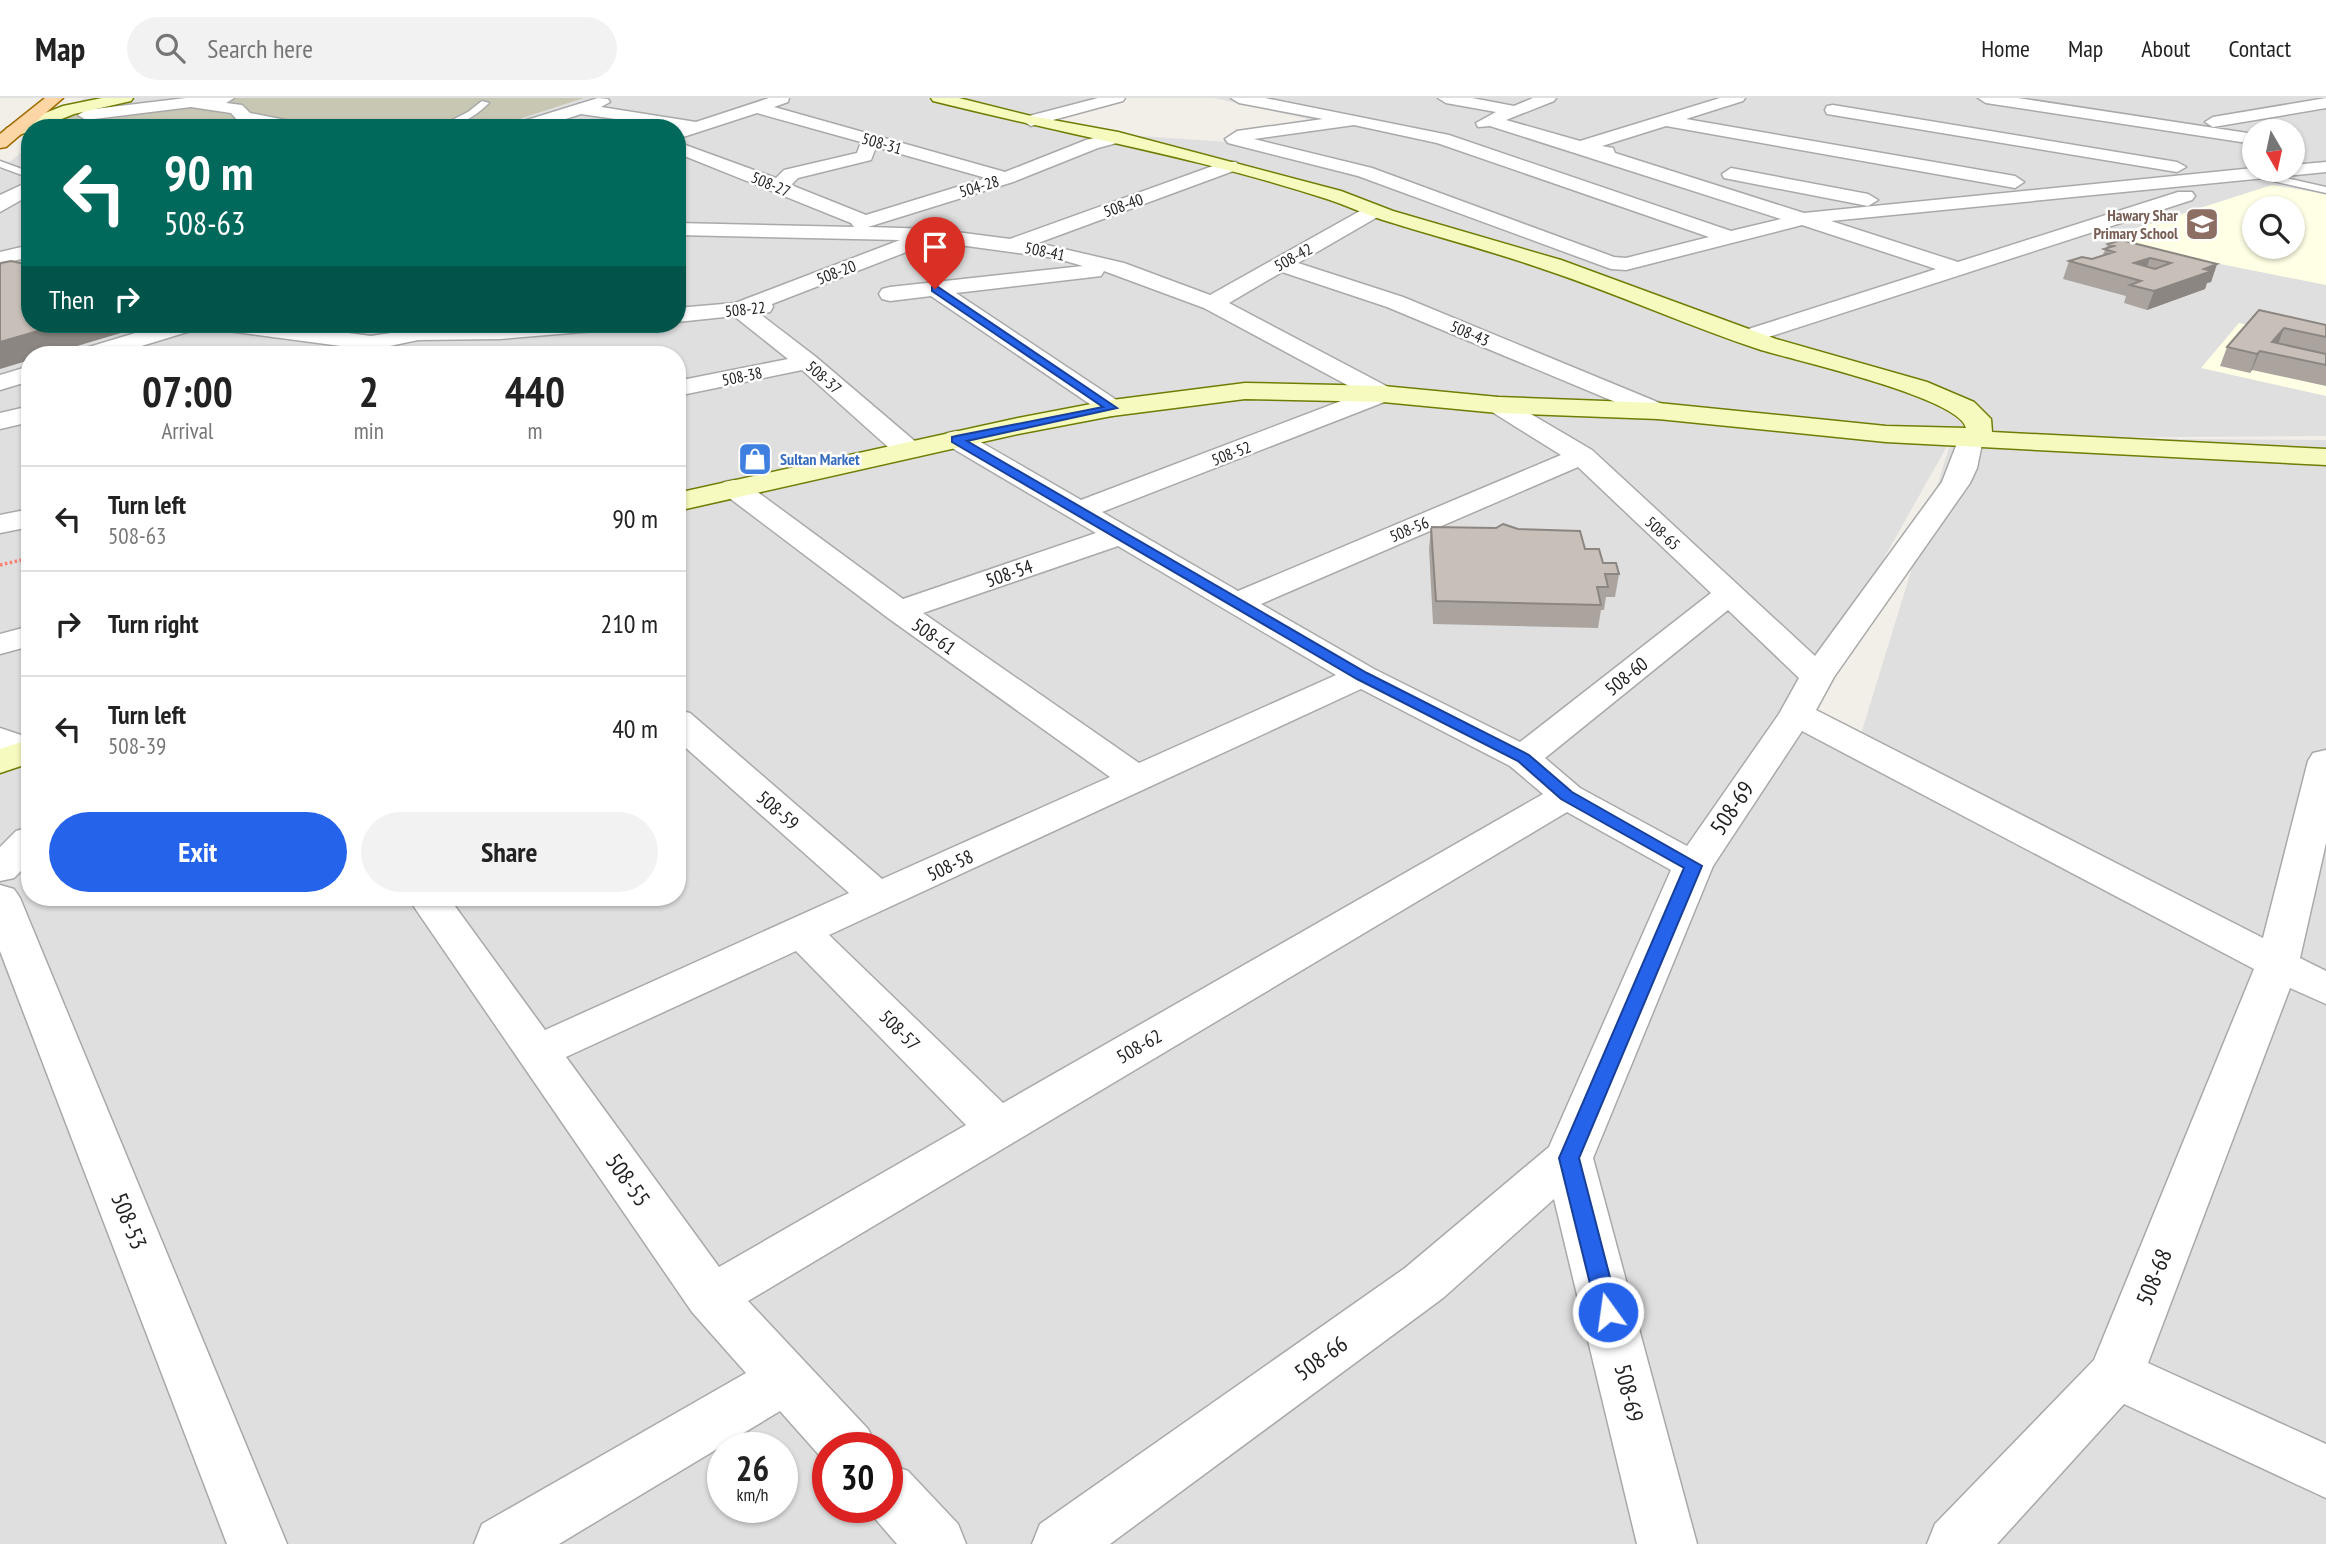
<!DOCTYPE html>
<style>
:root{--surface:#fff;--page:#f2f2f2;--text:#222;--muted:#767676;--line:#e0e0e0;--accent:#2563eb}
body{margin:0;font-family:"PT Sans Narrow",sans-serif;background:var(--page);color:var(--text);height:100vh;display:flex;flex-direction:column;font-size:26px;white-space:nowrap}
*{box-sizing:border-box;margin:0}
p{font-size:23px;color:var(--muted)}
.icon{flex:none;width:38px;height:38px;fill:none;stroke:currentColor;stroke-width:2;stroke-linecap:round;stroke-linejoin:round}
.map{position:relative;flex:1;overflow:hidden}
.side{position:absolute;left:21px;top:248px;width:665px;height:560px;display:flex;flex-direction:column;background:var(--surface);border-radius:28px;box-shadow:0 2px 5px #0004}
.side>*{flex:none}
.hud{position:absolute;left:21px;top:21px;width:665px;height:214px;border-radius:28px;box-shadow:0 2px 5px #0004;background:#00695c;color:#fff;overflow:hidden}
.needle{width:46px;rotate:171deg}
.fabs{position:absolute;left:2242px;top:21px;display:grid;gap:14px}
.fabs a{display:grid;place-items:center;width:63px;height:63px;border-radius:50%;background:var(--surface);box-shadow:0 2px 5px #0004;font-size:35px}
.speed{position:absolute;left:707px;top:1334px;display:flex;gap:14px;font-size:35px;font-weight:700;text-align:center}
.speed>*{display:grid;place-content:center;width:91px;height:91px;border-radius:50%;background:var(--surface);box-shadow:0 2px 5px #0004;line-height:1}
.speed small{font-size:18px;font-weight:400}
.speed .limit{border:10px solid #d22;background:#fff;color:#111}
.pin{position:absolute;display:grid;place-items:center;width:60px;height:60px;color:#fff;margin:-72px -30px;border-radius:50% 50% 50% 0;rotate:-45deg;box-shadow:0 0 7px #0007}
.pin .icon{rotate:45deg}
.me{position:absolute;width:77px;margin:-38px;rotate:346deg;stroke-linejoin:round;filter:drop-shadow(0 0 5px #0008)}
.turn{display:flex;align-items:center;gap:24px;height:147px;padding:0 28px;font-size:32px}
.turn .icon{width:91px;height:91px;stroke-width:2.5}
.turn b{display:block;font-size:49px;line-height:60px}
.then{display:flex;align-items:center;height:66px;padding:0 28px;background:#0003;gap:14px;font-size:26px}
.eta{display:flex;justify-content:space-evenly;align-items:center;height:119px;text-align:center}
.eta b{font-size:42px;font-weight:700;line-height:49px}
.button{display:flex;gap:14px;margin-top:auto;padding:14px 28px}
.button a{flex:1;height:80px;border-radius:42px;background:var(--accent);color:#fff;font-size:28px;font-weight:700;line-height:80px;text-align:center}
.button a+a{background:var(--page);color:var(--text)}
ul{padding:0;list-style:none}
li{display:flex;align-items:center;gap:21px;height:105px;padding:0 28px;border-top:2px solid var(--line)}
li div{flex:1}
li b{display:block;font-size:26px}
li em{font-style:normal}
header{display:flex;align-items:center;gap:42px;box-sizing:border-box;height:98px;padding:0 35px;background:var(--surface);border-bottom:2px solid var(--line)}
header strong{font-size:33px}
nav{display:flex;gap:38px;margin-inline-start:auto;font-size:24px}
.search{width:490px;height:63px;background:var(--page);display:flex;align-items:center;gap:18px;box-sizing:border-box;padding:0 24px;border-radius:38px;color:var(--muted);font-size:26px}
.map>svg:first-child{display:block}
.residential{fill:#e0dfdf;fill-rule:evenodd}
.education{fill:#ffffe5;fill-rule:evenodd}
.construction{fill:#c7c7b4}
.lines{fill:none;stroke-linecap:round;stroke-linejoin:round}
.lane-casing{stroke:#a9a9a9;stroke-width:3}
.street-casing{stroke:#a9a9a9;stroke-width:3}
.secondary-casing{stroke:#707d05;stroke-width:3}
.primary-casing{stroke:#a06b00;stroke-width:3}
.path{stroke:#fa8072;stroke-width:3.5;stroke-dasharray:2.5 2.5;stroke-linecap:butt}
.lane{fill:#fff;fill-rule:evenodd}
.street{fill:#fff;fill-rule:evenodd}
.secondary{fill:#f7fabf;fill-rule:evenodd}
.primary{fill:#fcd6a4;fill-rule:evenodd}
.wall{fill:#aba49e}
.shaded-wall{fill:#8b8681}
.building{fill:#c7bfb8;stroke:#8b8681;stroke-width:2;fill-rule:evenodd}
.route{fill:#2563eb;stroke:#184099;stroke-width:2}
.labels{text-anchor:middle;stroke-width:5;stroke-linejoin:round;paint-order:stroke}
.far-street-label{font-size:16px;fill:#222;stroke:#fff}
.far-education-label{font-size:16px;font-weight:bold;fill:#785e54;stroke:#fff;text-anchor:end}
.far-shop-label{font-size:16px;font-weight:bold;fill:#366cbe;stroke:#fff;text-anchor:start}
.street-label{font-size:19px;fill:#222;stroke:#fff}
.near-street-label{font-size:23px;fill:#222;stroke:#fff}
</style>
<header>
<strong>Map</strong>
<div class="search"><svg class="icon" aria-label="search" viewBox="0 0 24 24"><circle cx="10" cy="10" r="6"/><path d="M15 15l6 6"/></svg>Search here</div>
<nav><a>Home</a><a>Map</a><a>About</a><a>Contact</a></nav>
</header>
<div class="map">
<svg width="2326" height="1446" viewBox="0 0 2326 1446">
<rect width="100%" height="100%" fill="#f2efe9"/>
<!-- residential -->
<path class="residential" d="M84 0H927L1067 33 1243 45 1326 25 1214 0H2326V338L2046 340 2326 342V1446H0V72L30 47V226H677V30H49ZM2254 33H2292V72H2254ZM2254 110H2292V149H2254ZM30 257H677V800H30ZM1950 343H1951L1857 649 1796 616ZM723 1349H782V1409H723ZM828 1349H887V1409H828Z
M955 0H1099L1038 20Z"/>
<!-- education -->
<path class="education" d="M2272 87 2326 96V187L2100 142ZM2254 110H2292V149H2254Z
M2239 225 2326 244V298L2201 270Z"/>
<!-- construction -->
<path class="construction" d="M179 0H584L491 30H49L60 20Z"/>
<g class="lines">
<!-- lane casing -->
<g class="lane-casing">
<path id="lane" d="M482 3 489 5C475 19 456 30 436 30L468 14Z
M0 63 30 74V80L0 69Z
M2254 73 2326 89V95L2251 78 2249 76Z"/>
</g>
<!-- street casing -->
<g class="street-casing">
<path id="street" d="M186 0H234L226 5 242 7 250 15 305 26 307 30H272L238 23 231 15 191 9 86 22 78 17 86 12Z
M598 0 608 1 610 4 601 9 696 24 769 0H789L788 4 774 9 1005 74 1086 42 1118 34 1127 39 1124 43 1098 50 1013 84 868 129 933 131 1010 141 1224 64H1236L1239 68 1236 72 1038 145 1124 165 1210 197 1367 109H1381L1384 113 1381 117 1298 165 1403 199 1667 308 1671 313 1667 318 1658 321 1649 318 1387 209 1282 174 1229 205 1392 291 1396 296 1392 301 1102 414 1238 493 1561 357 1489 312 1485 307 1489 302 1498 299 1507 302 1592 352 1815 558 1942 384 1961 335 1970 333 1979 335 1983 341 1977 370 1970 385 1834 579 1816 612 2263 840 2308 663 2313 655 2326 652V745L2300 860 2326 873V906L2290 890 2148 1265 2326 1346V1400L2124 1306 1997 1446H1927L1935 1426 2094 1262 2254 871 1802 633 1713 768 1593 1060 1697 1446H1637L1554 1101 1443 1200 1110 1446H1032L1040 1426 1405 1170 1549 1049 1671 772 1567 714 748 1203 868 1331 877 1349H828V1367L780 1313 559 1446H474L482 1426 746 1275 692 1214 408 800H449L545 932 849 795 677 642V612L690 615 882 781 1110 679 888 520 724 396 720 390 724 384 734 382 744 384 903 501 1096 435 947 347 943 341 947 335 956 333 965 335 1081 402 1362 295 1204 210 1104 173 1101 178 1093 179 956 195 1121 305 1125 310 1121 315 1112 318 1103 315 931 198 890 203 882 201 879 196 882 191 890 189 1083 168 1055 160 930 143 927 146 772 206 773 209 770 214 760 216 816 259 917 345 921 351 917 357 907 359 897 357 802 272 677 298V283L788 261 734 218 677 224V210L735 205 900 142 677 137V125L854 129 851 125 677 55V44L776 80 784 72 857 55 861 44 757 15 677 41V30L581 16 538 30H512L514 26ZM876 49 986 80 866 117 791 87 798 80 871 62ZM1578 369 1711 495 1520 644 1374 571 1261 506ZM1118 448 1336 577 1139 665 923 515ZM1728 512 1799 580 1779 616 1687 748 1580 690 1545 660ZM1361 591 1510 668 1543 696 1003 1005 829 837ZM796 853 966 1027 719 1169 566 959Z
M1098 0H1125L1123 3 1031 28 1023 23 1025 19Z
M1231 0H1265L1449 37 1731 133 1781 121 1490 28 1478 29 1476 25 1496 14 1446 5 1438 0H1472L1514 8 1533 0H1556L1554 3 1506 22 1580 43 1720 0H1745L1743 3 1686 21 2015 78 2024 84 2015 90 1666 28 1602 48 1613 50 1615 55 1804 115 2254 70 2292 72V67L2326 64V74L1831 123 1958 164 2178 94H2192L2195 98 2192 102 1747 246 1739 244 1735 239 1739 234 1936 171 1802 127 1626 172 1611 171 1358 78 1228 45 1225 41 1237 33 1323 21 1239 5ZM1354 27 1437 45 1709 139 1626 160 1614 159 1372 70 1254 41Z
M1978 0H2018L2254 36V46L1986 5Z
M2326 0V10L2213 29 2205 24 2213 19Z
M1833 7 2177 64 2186 69 2177 74 1827 16 1825 12 1827 8Z
M1731 70 1868 96 1878 102 1868 108 1724 80 1722 76Z
M30 83V97L0 114V97Z
M30 147V159L0 166V154Z
M165 226H201L197 231 112 257H76L79 252Z
M216 226H279L371 238 391 235 422 226H607L603 231 595 233 500 241 418 242 371 252 228 233 220 231Z
M30 268V283L0 292V277Z
M30 308V324L0 331V315Z
M30 411V429L0 435V417Z
M30 528V548L0 556V536Z
M0 630 30 640V664L0 654Z
M30 729V764L14 780 0 783V749L16 733Z
M0 787 14 791 20 800 287 1446H227L0 853Z
M887 1365 908 1373 958 1426 966 1446H897L865 1409H887Z"/>
</g>
<!-- secondary casing -->
<g class="secondary-casing">
<path id="secondary" d="M102 0H133L131 3 74 16 39 30H30V33L13 39 7 38 4 34 7 30 63 8Z
M931 0H959L1031 18 1118 34 1341 93 1393 113 1561 162 1776 241 1927 284 1974 304 1991 321 1992 334 2326 351V367L1886 344 1658 321 1498 315 1383 304 1245 301 1112 318 1018 336 677 413V395L1018 320 1112 302 1245 285 1383 288 1498 299 1658 305 1886 328 1966 330C1961 300 1795 262 1761 252 1688 228 1618 196 1546 172 1492 153 1437 139 1383 122 1364 116 1346 107 1327 101 1198 59 1064 36 933 3Z
M30 641V665L0 675V651Z"/>
</g>
<!-- primary casing -->
<g class="primary-casing">
<path id="primary" d="M45 0H63L6 49 0 50V36Z"/>
</g>
<!-- path -->
<path class="path" d="M0 467 30 460"/>
<!-- lane -->
<use href="#lane" class="lane"/>
<!-- street -->
<use href="#street" class="street"/>
<!-- secondary -->
<use href="#secondary" class="secondary"/>
<!-- primary -->
<use href="#primary" class="primary"/>
</g>
<!-- wall -->
<path class="wall" d="M2108 146 2217 166 2211 184 2207 185 2205 191 2147 212 2124 205 2126 198 2063 181 2069 163 2092 161 2102 158Z
M2259 212 2326 227V288L2252 272 2250 275 2220 268 2227 249Z
M1431 429 1518 431 1585 451 1619 476 1615 499H1606L1604 512H1601L1598 530 1433 526 1429 451Z"/>
<!-- shaded-wall -->
<path class="shaded-wall" d="M2150 160 2144 177 2134 165Z
M2217 166 2211 184 2207 185 2205 191 2147 212 2154 193 2204 171Z
M62 226H151L47 257H30V262L0 271V244Z
M2284 230 2277 249 2272 244Z
M2260 253 2252 272 2250 275 2257 256Z"/>
<!-- building -->
<path class="building" d="M2121 142 2217 166 2204 171 2212 173 2154 193 2130 187 2141 183 2069 163 2082 159 2092 161 2114 154 2104 151 2114 148 2108 146ZM2150 160 2171 165 2155 171 2134 165Z
M11 163 30 167V226H62L0 244V167L1 165Z
M2259 212 2326 227V239L2284 230 2272 244 2326 256V267L2260 253 2257 256 2227 249Z
M1503 426 1518 431 1580 433 1585 451H1599L1603 465H1616L1619 476H1605L1608 489H1597L1601 507 1436 503 1431 429 1496 430Z"/>
<!-- route -->
<path class="route" d="M932 189H938L1117 310 967 343 1367 575 1529 657 1572 694 1702 768 1579 1060 1619 1214 1616 1221 1608 1223 1600 1221 1597 1214 1559 1060 1684 770 1561 701 1518 663 1357 581 952 344V339L956 338 1103 309 932 193Z"/>
<!-- icons -->
<defs>
<g id="school-square" transform="scale(1.75)"><rect x="-9" y="-9" width="18" height="18" rx="4" fill="#8d6e63" stroke="#fff"/><path d="M0-5L7-2L0 1L-7-2ZM-4 1L0 2.5L4 1V4Q0 6-4 4Z" fill="#fff"/></g>
<g id="shop-square" transform="scale(1.75)"><rect x="-9" y="-9" width="18" height="18" rx="4" fill="#3f7fe0" stroke="#fff"/><path d="M-5-2.5h2.3a2.7 3.5 0 0 1 5.4 0H5L5.5 6h-11ZM-1.5-2.5h3a1.5 2.3 0 0 0-3 0Z" fill="#fff"/></g>
</defs>
<g fill-rule="evenodd">
<use href="#school-square" x="2202" y="126"/>
<use href="#shop-square" x="755" y="361"/>
</g>
<g class="labels">
<!-- far-street labels -->
<g class="far-street-label">
<text transform="translate(882 45) rotate(16)" y="6">508-31</text>
<text transform="translate(771 86) rotate(23)" y="6">508-27</text>
<text transform="translate(979 88) rotate(-17)" y="6">504-28</text>
<text transform="translate(1123 107) rotate(-20)" y="6">508-40</text>
<text transform="translate(1045 153) rotate(12)" y="6">508-41</text>
<text transform="translate(1293 159) rotate(-29)" y="6">508-42</text>
<text transform="translate(836 174) rotate(-21)" y="6">508-20</text>
<text transform="translate(745 211) rotate(-6)" y="6">508-22</text>
<text transform="translate(1470 235) rotate(23)" y="6">508-43</text>
<text transform="translate(742 278) rotate(-12)" y="6">508-38</text>
<text transform="translate(824 279) rotate(41)" y="6">508-37</text>
<text transform="translate(1231 355) rotate(-21)" y="6">508-52</text>
<text transform="translate(1409 431) rotate(-23)" y="6">508-56</text>
<text transform="translate(1663 435) rotate(43)" y="6">508-65</text>
</g>
<!-- far-education labels -->
<g class="far-education-label">
<text x="2178" y="123">Hawary Shar<tspan x="2178" dy="18">Primary School</tspan></text>
</g>
<!-- far-shop labels -->
<g class="far-shop-label">
<text x="780" y="367">Sultan Market</text>
</g>
<!-- street labels -->
<g class="street-label">
<text transform="translate(1009 475) rotate(-19)" y="7">508-54</text>
<text transform="translate(934 538) rotate(35)" y="7">508-61</text>
<text transform="translate(1626 578) rotate(-39)" y="7">508-60</text>
<text transform="translate(778 712) rotate(41)" y="7">508-59</text>
<text transform="translate(950 767) rotate(-25)" y="7">508-58</text>
<text transform="translate(900 932) rotate(45)" y="7">508-57</text>
<text transform="translate(1139 948) rotate(-30)" y="7">508-62</text>
</g>
<!-- near-street labels -->
<g class="near-street-label">
<text transform="translate(1732 710) rotate(-56)" y="8">508-69</text>
<text transform="translate(628 1082) rotate(55)" y="8">508-55</text>
<text transform="translate(129 1123) rotate(68)" y="8">508-53</text>
<text transform="translate(2154 1179) rotate(-68)" y="8">508-68</text>
<text transform="translate(1321 1260) rotate(-36)" y="8">508-66</text>
<text transform="translate(1629 1295) rotate(76)" y="8">508-69</text>
</g>
</g>
</svg>
<div class="fabs">
<a><svg class="needle" viewBox="-14 -14 28 28"><path d="M0-13l5 13h-10z" fill="#e53935"/><path d="M0 13l5-13h-10z" fill="#767676"/></svg></a>
<a><svg class="icon" aria-label="search" viewBox="0 0 24 24"><circle cx="10" cy="10" r="6"/><path d="M15 15l6 6"/></svg></a>
</div>
<div class="speed"><div>26<small>km/h</small></div><div class="limit">30</div></div>
<div class="pin" style="left:935px;top:191px;background:#d93025"><svg class="icon" aria-label="arrive" viewBox="0 0 24 24"><path d="M6 21V4h12l-3 4 3 4H6"/></svg></div>
<svg class="me" style="left:1608px;top:1214px" viewBox="-20 -20 40 40"><circle r="17" fill="#2563eb" stroke="#fff" stroke-width="3"/><path d="M0-11L8 9 0 5-8 9z" fill="#fff"/></svg>
<div class="hud">
<div class="turn"><svg class="icon" aria-label="left" viewBox="0 0 24 24"><path d="M17 20v-9H6M10 6l-5 5 5 5"/></svg><div><b>90 m</b>508-63</div></div>
<div class="then">Then<svg class="icon" aria-label="right" viewBox="0 0 24 24"><path d="M7 20v-9h11M14 6l5 5-5 5"/></svg></div>
</div>
<section class="side">
<div class="eta">
<div><b>07:00</b><p>Arrival</p></div>
<div><b>2</b><p>min</p></div>
<div><b>440</b><p>m</p></div>
</div>
<ul>
<li><svg class="icon" aria-label="left" viewBox="0 0 24 24"><path d="M17 20v-9H6M10 6l-5 5 5 5"/></svg><div><b>Turn left</b><p>508-63</p></div><em>90 m</em></li>
<li><svg class="icon" aria-label="right" viewBox="0 0 24 24"><path d="M7 20v-9h11M14 6l5 5-5 5"/></svg><div><b>Turn right</b></div><em>210 m</em></li>
<li><svg class="icon" aria-label="left" viewBox="0 0 24 24"><path d="M17 20v-9H6M10 6l-5 5 5 5"/></svg><div><b>Turn left</b><p>508-39</p></div><em>40 m</em></li>
</ul>
<div class="button"><a>Exit</a><a>Share</a></div>
</section>
</div>
